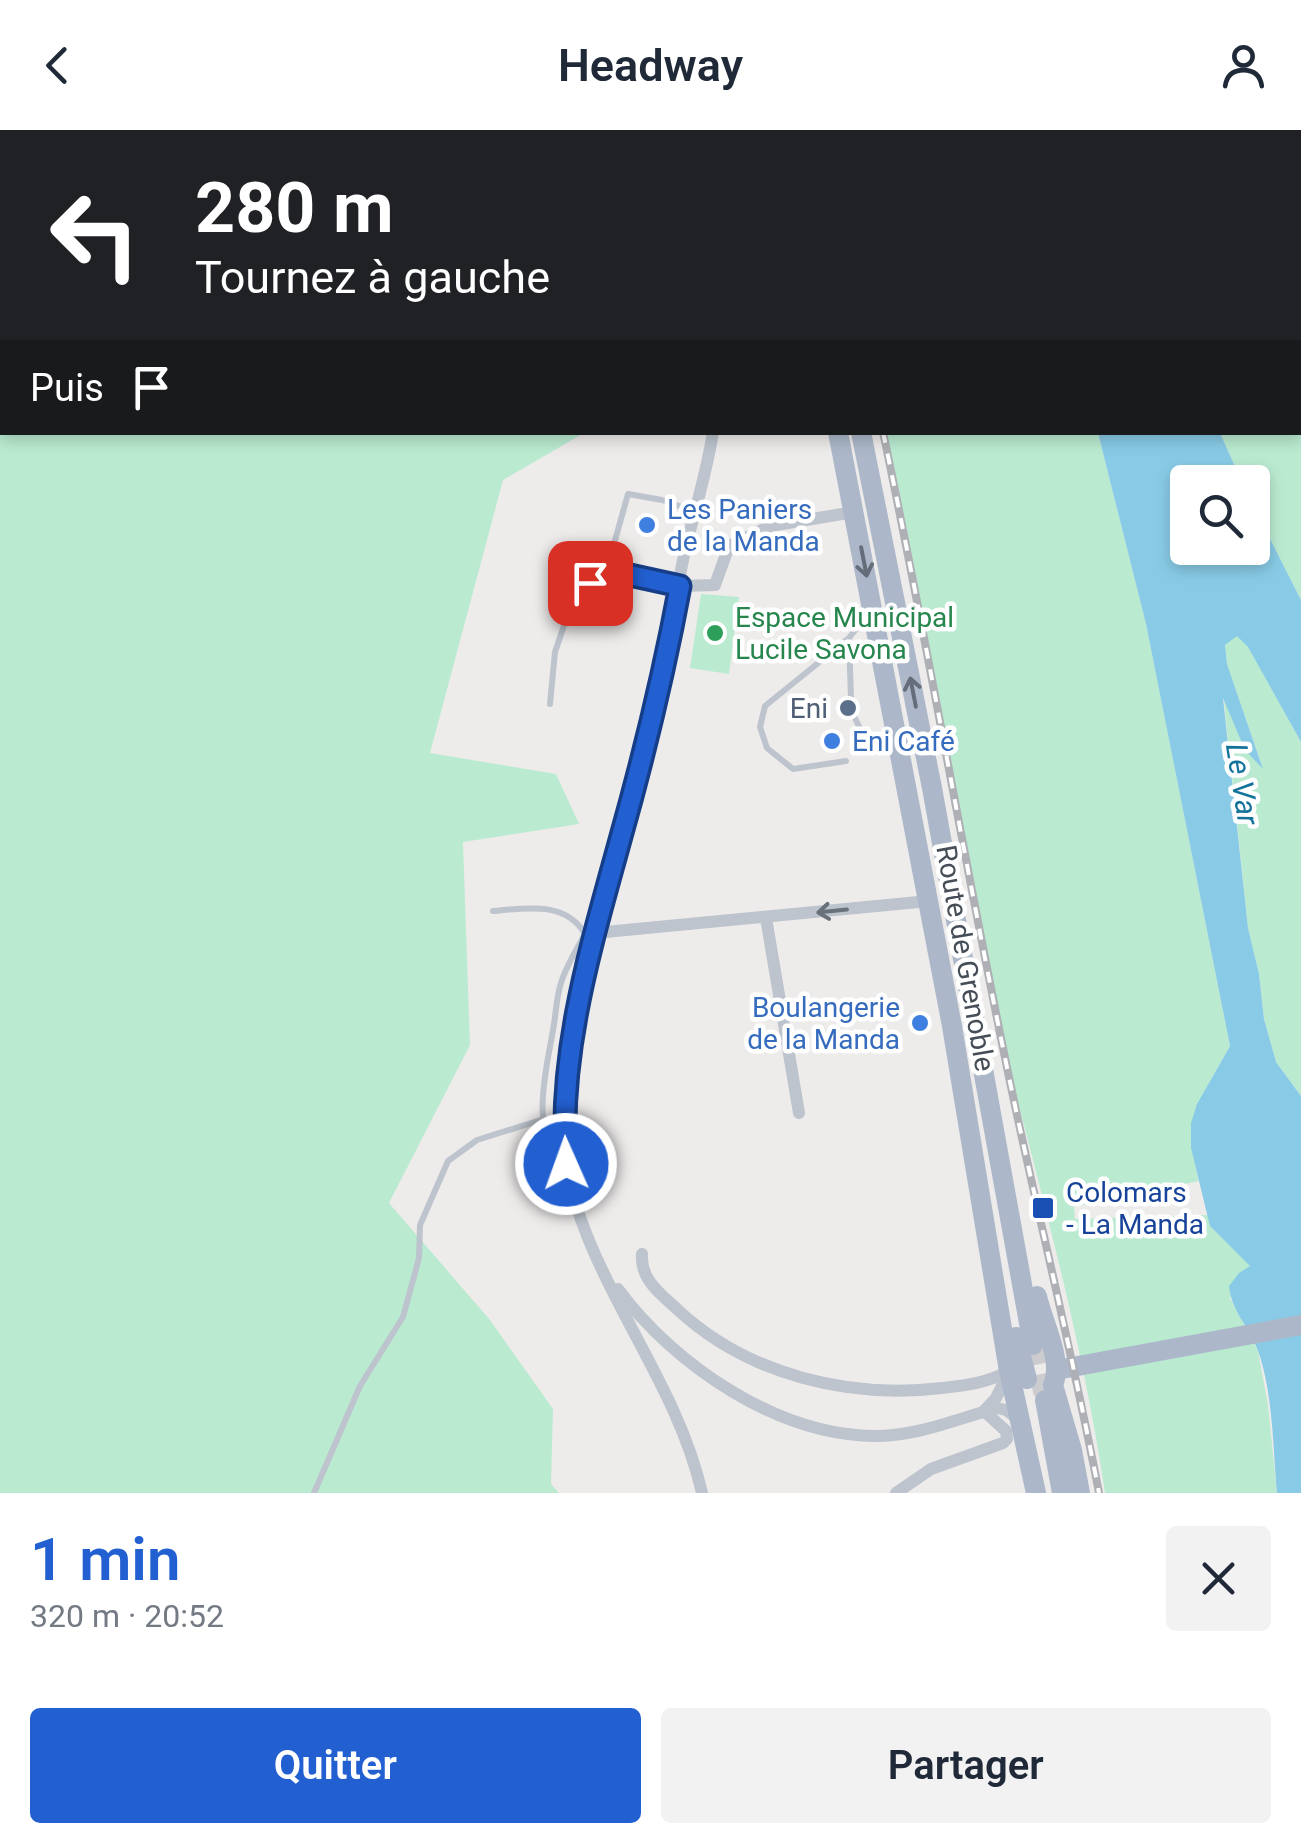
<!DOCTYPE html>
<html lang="fr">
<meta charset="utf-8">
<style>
:root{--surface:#fff;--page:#f2f2f3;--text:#1f2937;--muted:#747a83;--accent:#2260d1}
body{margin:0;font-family:Roboto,sans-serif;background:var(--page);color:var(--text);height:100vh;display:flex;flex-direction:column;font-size:38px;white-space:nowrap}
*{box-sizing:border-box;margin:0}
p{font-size:32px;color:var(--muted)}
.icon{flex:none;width:55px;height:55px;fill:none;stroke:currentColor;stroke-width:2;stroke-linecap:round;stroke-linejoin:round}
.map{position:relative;height:1363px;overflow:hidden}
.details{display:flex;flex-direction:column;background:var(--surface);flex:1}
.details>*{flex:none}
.banner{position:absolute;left:0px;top:0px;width:1302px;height:305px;box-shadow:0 5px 15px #0003;background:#202124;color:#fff;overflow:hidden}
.fabs{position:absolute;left:1170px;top:335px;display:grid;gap:20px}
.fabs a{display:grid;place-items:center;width:100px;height:100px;border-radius:10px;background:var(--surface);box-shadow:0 5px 15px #0003;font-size:50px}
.pin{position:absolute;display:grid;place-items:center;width:85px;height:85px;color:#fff;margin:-42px;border-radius:20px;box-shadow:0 5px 15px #0006}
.me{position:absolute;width:110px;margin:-55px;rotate:358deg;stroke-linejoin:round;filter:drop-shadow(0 0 8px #0008)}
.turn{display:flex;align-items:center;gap:35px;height:210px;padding:0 30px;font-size:45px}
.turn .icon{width:130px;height:130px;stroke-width:2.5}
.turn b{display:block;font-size:70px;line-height:85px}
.then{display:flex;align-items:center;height:95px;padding:0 30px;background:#0003;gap:20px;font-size:38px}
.round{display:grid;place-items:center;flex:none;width:105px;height:105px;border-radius:10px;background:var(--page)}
.head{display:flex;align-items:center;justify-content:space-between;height:170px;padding:0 30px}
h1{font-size:60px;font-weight:600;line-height:75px;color:var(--accent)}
.primary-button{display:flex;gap:20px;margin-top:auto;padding:20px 30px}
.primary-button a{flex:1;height:115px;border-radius:10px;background:var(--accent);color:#fff;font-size:40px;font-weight:600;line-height:115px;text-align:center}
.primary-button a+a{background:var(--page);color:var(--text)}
header{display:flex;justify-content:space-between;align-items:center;height:130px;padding:0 30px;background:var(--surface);font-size:45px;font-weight:600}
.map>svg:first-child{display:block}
.green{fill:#baebd1}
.water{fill:#89cbe6}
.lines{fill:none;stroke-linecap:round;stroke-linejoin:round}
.primary-tunnel{stroke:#cccbcd;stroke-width:20;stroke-dasharray:20 10;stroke-linecap:butt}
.lane{stroke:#bdc4cd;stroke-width:6}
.street{stroke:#bdc4cd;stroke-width:12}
.primary{stroke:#acb8c9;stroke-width:20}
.rail-casing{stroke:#aeb0b5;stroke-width:8}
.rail{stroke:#fff;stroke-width:4;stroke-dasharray:11;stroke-linecap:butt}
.oneway{stroke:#646d79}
.oneway2{stroke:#69717a}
.route-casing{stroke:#163e88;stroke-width:25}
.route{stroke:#2260d1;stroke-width:18}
.shop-dot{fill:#3f7fe0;stroke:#fff;stroke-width:4}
.leisure-dot{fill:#2e9e5b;stroke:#fff;stroke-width:4}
.service-dot{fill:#5c6f8a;stroke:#fff;stroke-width:4}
.transit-dot{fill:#1a4fb4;stroke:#fff;stroke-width:4}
.labels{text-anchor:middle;stroke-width:9;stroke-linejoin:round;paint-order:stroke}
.shop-label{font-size:28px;fill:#366cbe;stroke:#fff;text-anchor:start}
.leisure-label{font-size:28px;fill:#27864d;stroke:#fff;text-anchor:start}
.service-label{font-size:28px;fill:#4e5e75;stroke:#fff;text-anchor:end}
.street-label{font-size:28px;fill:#454d57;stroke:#fff}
.transit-label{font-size:28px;fill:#164399;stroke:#fff;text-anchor:start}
.water-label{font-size:30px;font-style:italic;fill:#14739b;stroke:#fff}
</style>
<header><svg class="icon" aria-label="back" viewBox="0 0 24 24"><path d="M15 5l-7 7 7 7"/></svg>Headway<svg class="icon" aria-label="person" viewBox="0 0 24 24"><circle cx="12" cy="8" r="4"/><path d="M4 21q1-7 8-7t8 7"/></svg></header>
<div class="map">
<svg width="1301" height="1363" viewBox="0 0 1301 1363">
<rect width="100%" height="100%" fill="#eeebeb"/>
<!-- green -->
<path class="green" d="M0 0H663L664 2H2V302L584 303 503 350 430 623 556 644 579 694 463 712 470 915 389 1073 490 1190 553 1279 551 1354 559 1363H0Z
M1171 0H1301V470L1253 375 1252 352H1242L1220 303 1300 302V2Z
M883 303H1098L1146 494 1230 916C1200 969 1183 988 1199 1051L1074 1077 1075 1089 1208 1085 1210 1096 1251 1136 1230 1168 1258 1221 1268 1275 1277 1363H1105C1083 1214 1043 1070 1006 925Z
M701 464 739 467 729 544 690 538Z
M1237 505 1248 516 1301 612V966L1276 932 1264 889 1259 844 1248 798 1223 562 1245 620 1262 636 1227 534 1225 515Z"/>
<!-- water -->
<path class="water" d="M1098 303H1220L1242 352H1188V418H1252L1253 375 1301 470V612L1248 517 1237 506 1225 515 1227 534 1263 639 1245 620 1223 568 1248 798 1259 844 1264 889 1276 932 1301 966V1363H1277C1273 1319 1273 1262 1258 1221 1250 1198 1231 1181 1229 1156L1239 1143 1250 1136 1210 1096 1191 1018V993L1197 974 1230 916 1146 494Z"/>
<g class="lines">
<!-- primary-tunnel -->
<path class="primary-tunnel" d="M1033 1215 1045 1270"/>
<!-- lane -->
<path class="lane" d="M607 439 678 455
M849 509 851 568
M550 574 555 522 574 466 607 439 628 364 662 370 696 382
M854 586 871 621 896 617
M846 631 793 639 767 618 760 597 765 576 849 508 869 482
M493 781C527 778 566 771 585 804
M566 1033C527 1006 547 938 553 900 556 885 556 868 561 853 566 836 577 819 585 804
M314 1363 360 1256 403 1187 419 1128 420 1095 448 1031 477 1010 544 989"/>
<!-- street -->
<path class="street" d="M764 2V0
M679 456 715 455 729 416 770 396 854 382
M766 788 799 983
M595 803 929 771
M642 1124C640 1150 661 1164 678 1180 748 1245 849 1269 942 1258 967 1255 987 1253 1009 1241
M618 1159C674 1235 779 1307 878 1306 920 1305 957 1289 997 1278L1006 1280 1021 1291
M984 1281 996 1268 1008 1244
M702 1363C676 1247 588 1153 566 1035 547 931 599 787 627 686 640 638 655 589 665 540 672 505 675 470 682 435 691 391 706 348 713 302
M896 1363 931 1339 1003 1313 1007 1309 1006 1301 984 1281"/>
<!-- primary -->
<path class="primary" d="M776 0V2
M801 0V2
M838 302 952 896 1009 1241 1036 1363
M861 302 932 658 1033 1215
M1037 1166C1042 1191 1064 1231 1053 1255L1072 1320 1080 1363
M1016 1207 1027 1249
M1056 1240 1301 1195
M1045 1270 1062 1363"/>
<!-- rail casing -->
<g class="rail-casing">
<path id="rail" d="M818 0 819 2
M883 302C930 525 967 749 1014 971 1042 1102 1074 1231 1099 1363"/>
</g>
<!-- rail -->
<use href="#rail" class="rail"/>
</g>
<!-- one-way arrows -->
<defs><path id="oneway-shaft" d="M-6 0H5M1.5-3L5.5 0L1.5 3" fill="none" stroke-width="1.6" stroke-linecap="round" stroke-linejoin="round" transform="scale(2.5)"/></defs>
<g class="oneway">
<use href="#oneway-shaft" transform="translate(864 432) rotate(79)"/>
<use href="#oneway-shaft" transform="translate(913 562) rotate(-101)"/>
</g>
<use class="oneway2" href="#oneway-shaft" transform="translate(832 781) rotate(174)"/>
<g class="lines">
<!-- route casing -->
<g class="route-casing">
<path id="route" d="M566 1034C558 922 591 816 620 710 644 625 664 542 680 456L607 440 590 453"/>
</g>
<!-- route -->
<use href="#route" class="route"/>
</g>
<!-- markers -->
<g class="shop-dot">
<circle cx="647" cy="395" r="10"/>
<circle cx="832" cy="611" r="10"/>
<circle cx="920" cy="893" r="10"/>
</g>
<circle class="leisure-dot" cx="715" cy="503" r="10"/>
<circle class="service-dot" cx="848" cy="578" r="10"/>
<rect class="transit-dot" x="1031" y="1066" width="24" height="24" rx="5"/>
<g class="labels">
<!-- shop labels -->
<g class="shop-label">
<text x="667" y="389">Les Paniers<tspan x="667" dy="32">de la Manda</tspan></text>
<text x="852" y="621">Eni Café</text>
<text x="900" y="887" text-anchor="end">Boulangerie<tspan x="900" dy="32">de la Manda</tspan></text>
</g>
<!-- leisure labels -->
<g class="leisure-label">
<text x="735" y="497">Espace Municipal<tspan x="735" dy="32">Lucile Savona</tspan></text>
</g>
<!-- service labels -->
<g class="service-label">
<text x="828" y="588">Eni</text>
</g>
<!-- street labels -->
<g class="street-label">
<text transform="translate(966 828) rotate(80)" y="10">Route de Grenoble</text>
</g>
<!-- transit labels -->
<g class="transit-label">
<text x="1066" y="1072">Colomars<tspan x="1066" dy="32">- La Manda</tspan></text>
</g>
<!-- water labels -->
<g class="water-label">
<text transform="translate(1242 654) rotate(81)" y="10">Le Var</text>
</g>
</g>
</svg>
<div class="fabs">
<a><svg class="icon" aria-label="search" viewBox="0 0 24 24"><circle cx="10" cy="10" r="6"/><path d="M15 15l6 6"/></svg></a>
</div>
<div class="pin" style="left:590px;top:453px;background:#d93025"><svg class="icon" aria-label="arrive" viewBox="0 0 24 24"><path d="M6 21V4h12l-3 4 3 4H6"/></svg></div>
<svg class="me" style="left:566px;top:1034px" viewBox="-20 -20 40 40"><circle r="17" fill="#2260d1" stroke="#fff" stroke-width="3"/><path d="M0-11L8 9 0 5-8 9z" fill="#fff"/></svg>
<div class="banner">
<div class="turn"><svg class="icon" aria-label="left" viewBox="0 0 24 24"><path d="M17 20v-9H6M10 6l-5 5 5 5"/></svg><div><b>280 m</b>Tournez à gauche</div></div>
<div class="then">Puis<svg class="icon" aria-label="arrive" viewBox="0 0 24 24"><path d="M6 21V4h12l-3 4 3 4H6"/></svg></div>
</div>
</div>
<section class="details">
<div class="head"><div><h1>1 min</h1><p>320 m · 20:52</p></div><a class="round"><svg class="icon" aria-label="close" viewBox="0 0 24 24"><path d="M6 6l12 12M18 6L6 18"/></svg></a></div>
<div class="primary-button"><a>Quitter</a><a>Partager</a></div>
</section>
